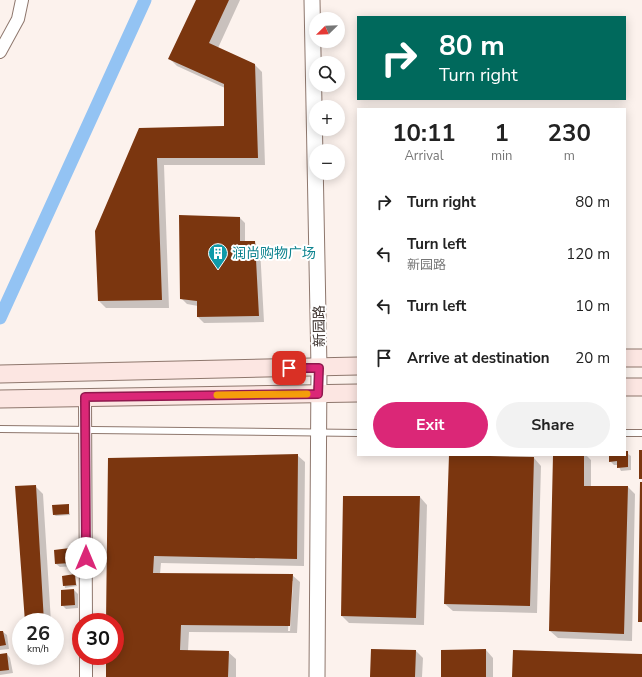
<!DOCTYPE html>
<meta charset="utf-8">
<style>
:root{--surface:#fff;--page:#f2f2f2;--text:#222;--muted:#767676;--accent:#db2777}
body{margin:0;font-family:"Nunito Sans","Noto Sans SC",sans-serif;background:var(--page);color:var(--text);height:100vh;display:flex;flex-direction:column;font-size:15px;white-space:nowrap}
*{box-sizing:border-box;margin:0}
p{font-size:13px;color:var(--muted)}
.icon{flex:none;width:22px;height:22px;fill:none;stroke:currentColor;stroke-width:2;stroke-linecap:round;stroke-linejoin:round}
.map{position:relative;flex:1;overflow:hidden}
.details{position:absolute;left:357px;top:108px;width:269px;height:348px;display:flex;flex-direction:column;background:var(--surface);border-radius:0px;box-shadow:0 2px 10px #0003}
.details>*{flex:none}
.hud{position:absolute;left:357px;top:16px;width:269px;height:84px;border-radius:0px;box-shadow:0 2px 10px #0003;background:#00695c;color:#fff;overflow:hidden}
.needle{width:26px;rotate:247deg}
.buttons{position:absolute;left:309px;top:12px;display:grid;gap:8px}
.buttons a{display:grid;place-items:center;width:36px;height:36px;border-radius:50%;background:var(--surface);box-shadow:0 2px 10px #0003;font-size:20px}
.speed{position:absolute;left:12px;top:613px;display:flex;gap:8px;font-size:20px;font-weight:700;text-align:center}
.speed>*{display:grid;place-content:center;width:52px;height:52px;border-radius:50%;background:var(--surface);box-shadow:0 2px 10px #0003;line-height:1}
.speed small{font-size:10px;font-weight:400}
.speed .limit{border:6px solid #d22;background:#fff;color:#111}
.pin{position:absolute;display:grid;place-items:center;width:34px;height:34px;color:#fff;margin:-17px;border-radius:8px;box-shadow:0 2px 6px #0006}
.me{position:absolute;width:44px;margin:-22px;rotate:0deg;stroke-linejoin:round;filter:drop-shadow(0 0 3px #0008)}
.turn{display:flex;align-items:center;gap:14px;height:84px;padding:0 16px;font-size:18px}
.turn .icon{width:52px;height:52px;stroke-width:2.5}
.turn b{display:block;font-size:28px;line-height:34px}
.eta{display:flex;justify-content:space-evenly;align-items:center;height:68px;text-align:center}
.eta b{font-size:24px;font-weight:700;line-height:28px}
.cta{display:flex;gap:8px;margin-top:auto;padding:8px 16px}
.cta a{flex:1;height:46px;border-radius:24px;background:var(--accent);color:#fff;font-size:16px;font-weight:700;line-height:46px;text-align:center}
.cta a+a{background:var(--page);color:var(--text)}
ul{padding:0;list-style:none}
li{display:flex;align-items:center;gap:12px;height:52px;padding:0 16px}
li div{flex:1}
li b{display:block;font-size:15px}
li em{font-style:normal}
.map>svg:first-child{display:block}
.shadow{fill:#0003;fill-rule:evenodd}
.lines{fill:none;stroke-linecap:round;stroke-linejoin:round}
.canal{stroke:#93c3f3;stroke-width:13}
.building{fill:#7b360f}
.service-casing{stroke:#8e776d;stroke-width:8}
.minor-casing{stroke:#8e776d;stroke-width:14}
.tertiary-casing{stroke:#8e776d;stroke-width:17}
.secondary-casing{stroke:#8e776d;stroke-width:19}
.service{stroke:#fff;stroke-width:6}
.minor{stroke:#fff;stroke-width:12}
.tertiary{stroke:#fff;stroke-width:15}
.secondary{stroke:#fce6e2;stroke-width:17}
.route-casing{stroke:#8e194d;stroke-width:10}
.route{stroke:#db2777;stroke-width:7}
.slow{stroke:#f59e0b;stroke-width:7}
.labels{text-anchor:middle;stroke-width:4;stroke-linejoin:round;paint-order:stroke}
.culture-label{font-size:14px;fill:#0d838f;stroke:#fff;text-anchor:start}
.street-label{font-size:14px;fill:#3e3430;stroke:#fff}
</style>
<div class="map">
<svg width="642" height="677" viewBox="0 0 642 677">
<rect width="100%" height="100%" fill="#fcf2ed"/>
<!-- shadow -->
<path class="shadow" d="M197 0H240L218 48 254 64 262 72 265 165H164L169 308H106L99 301 140 129 225 126V88L177 66 170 59Z
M240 218 245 223V242H254L260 248 264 322 204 323 198 317V306L187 304 181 298Z
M625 452 631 456V470L621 471 618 465H614L610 461V455H625Z
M297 455 305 462 304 566 161 563 160 574 292 575 300 582 297 633 189 632 188 651 228 652 236 659V677H107V656H115V622H107L109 459ZM291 581H293L290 631H288Z
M450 455 534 458 541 466 537 613 453 611 445 604Z
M554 455H586L591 460V487H628L635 494 632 641 558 638 550 631Z
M35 486 43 494 51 622H26Z
M420 497 427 505 424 625 349 623 342 616Z
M68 505 70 515 56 516 54 515Z
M69 549 73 553 74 566 60 567 56 564Z
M74 575 77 586 65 588 63 576Z
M74 590 78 594V608L66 609 62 605Z
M0 632H3L7 635 9 649 0 650Z
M415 650 423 658 422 677H371Z
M486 650 493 658V677H442Z
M7 654 10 658 13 673 0 675V655Z"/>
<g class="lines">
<!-- canal -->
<path class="canal" d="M0 318 145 0"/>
</g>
<!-- building -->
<path class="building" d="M196 0H229L209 43 255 64 258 158H157L162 300 98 301 95 231 139 128 224 126V84L168 59Z
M179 215 240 217V241H255L259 316 197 317V301L180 299Z
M639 450H642V479H639Z
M625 451H628V467L617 468V461L609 462V455H625Z
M298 454 297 559 154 556 153 573 293 574 290 626 181 625 180 650 229 651 228 677H106V656H115V622H106L108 458Z
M449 455 534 457 530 606 444 604Z
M553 455H584V486H628L624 634 549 631Z
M640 482H642V622H638Z
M36 485 44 622H25L15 486Z
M343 496H420L416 618 341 616Z
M69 504V514L53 515 52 505Z
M70 548 71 563 55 564 54 550Z
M75 574 76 585 63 586 62 576Z
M74 589 75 605 61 606V590Z
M0 631H3L6 645 0 646Z
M371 649 416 650 415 677H370Z
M486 649V677H441V650Z
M513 650 642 654V677H512Z
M7 653 9 670 0 671V654Z"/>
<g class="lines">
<!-- service casing -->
<g class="service-casing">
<path id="service" d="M0 429 358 433
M625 433H642"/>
</g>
<!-- minor casing -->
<g class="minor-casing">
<path id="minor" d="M0 52 18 19 22 0
M85 397 86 622
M86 656V677"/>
</g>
<!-- tertiary casing -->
<g class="tertiary-casing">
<path id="tertiary" d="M312 0 319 368 317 677"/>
</g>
<!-- secondary casing -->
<g class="secondary-casing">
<path id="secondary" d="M625 358H642
M0 374 358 366
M625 387H642
M0 399 358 393"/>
</g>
<!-- service -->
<use href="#service" class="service"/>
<!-- minor -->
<use href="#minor" class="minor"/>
<!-- tertiary -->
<use href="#tertiary" class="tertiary"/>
<!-- secondary -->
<use href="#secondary" class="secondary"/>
</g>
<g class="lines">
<!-- route casing -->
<g class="route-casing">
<path id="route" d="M86 558 85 397 318 394 319 368H289"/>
</g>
<!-- route -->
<use href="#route" class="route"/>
<!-- slow -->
<path class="slow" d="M217 395 307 394"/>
</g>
<!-- icons -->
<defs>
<g id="building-pin" transform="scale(1)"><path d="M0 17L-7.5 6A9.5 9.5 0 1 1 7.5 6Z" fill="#0f9aa8" stroke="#fff"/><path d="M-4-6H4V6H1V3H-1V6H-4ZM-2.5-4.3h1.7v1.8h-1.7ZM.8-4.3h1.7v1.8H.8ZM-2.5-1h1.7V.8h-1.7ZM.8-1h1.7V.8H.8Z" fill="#fff"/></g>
</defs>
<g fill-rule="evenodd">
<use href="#building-pin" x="218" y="253"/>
</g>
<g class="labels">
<!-- culture labels -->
<g class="culture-label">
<text x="232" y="258">润尚购物广场</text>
</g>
<!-- street labels -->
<g class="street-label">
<text transform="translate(319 326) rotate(-91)" y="5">新园路</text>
</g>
</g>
</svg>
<div class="buttons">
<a><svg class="needle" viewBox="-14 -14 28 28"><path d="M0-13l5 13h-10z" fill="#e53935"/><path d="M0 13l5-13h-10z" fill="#767676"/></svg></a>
<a><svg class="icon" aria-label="search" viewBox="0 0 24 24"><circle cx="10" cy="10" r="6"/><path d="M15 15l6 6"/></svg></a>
<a>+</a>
<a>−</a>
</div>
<div class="speed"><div>26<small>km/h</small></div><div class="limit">30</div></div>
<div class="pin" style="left:289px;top:368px;background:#d93025"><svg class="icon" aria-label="arrive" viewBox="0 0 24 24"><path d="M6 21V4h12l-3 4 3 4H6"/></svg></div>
<svg class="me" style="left:86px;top:558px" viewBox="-20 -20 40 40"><circle r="19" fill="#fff"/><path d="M0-13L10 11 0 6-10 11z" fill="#db2777"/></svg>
<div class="hud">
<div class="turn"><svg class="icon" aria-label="right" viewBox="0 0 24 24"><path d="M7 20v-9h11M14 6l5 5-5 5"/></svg><div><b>80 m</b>Turn right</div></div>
</div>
<section class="details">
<div class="eta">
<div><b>10:11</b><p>Arrival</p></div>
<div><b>1</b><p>min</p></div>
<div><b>230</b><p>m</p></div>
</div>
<ul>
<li><svg class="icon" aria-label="right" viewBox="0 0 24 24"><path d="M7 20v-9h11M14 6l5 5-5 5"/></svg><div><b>Turn right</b></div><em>80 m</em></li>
<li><svg class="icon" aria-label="left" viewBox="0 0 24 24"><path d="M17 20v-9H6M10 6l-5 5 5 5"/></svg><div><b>Turn left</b><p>新园路</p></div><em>120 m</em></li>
<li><svg class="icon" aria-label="left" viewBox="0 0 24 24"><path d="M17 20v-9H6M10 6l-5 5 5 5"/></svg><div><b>Turn left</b></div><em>10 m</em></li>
<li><svg class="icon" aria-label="arrive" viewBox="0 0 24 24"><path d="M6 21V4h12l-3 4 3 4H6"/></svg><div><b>Arrive at destination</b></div><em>20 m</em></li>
</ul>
<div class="cta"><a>Exit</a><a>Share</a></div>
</section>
</div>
